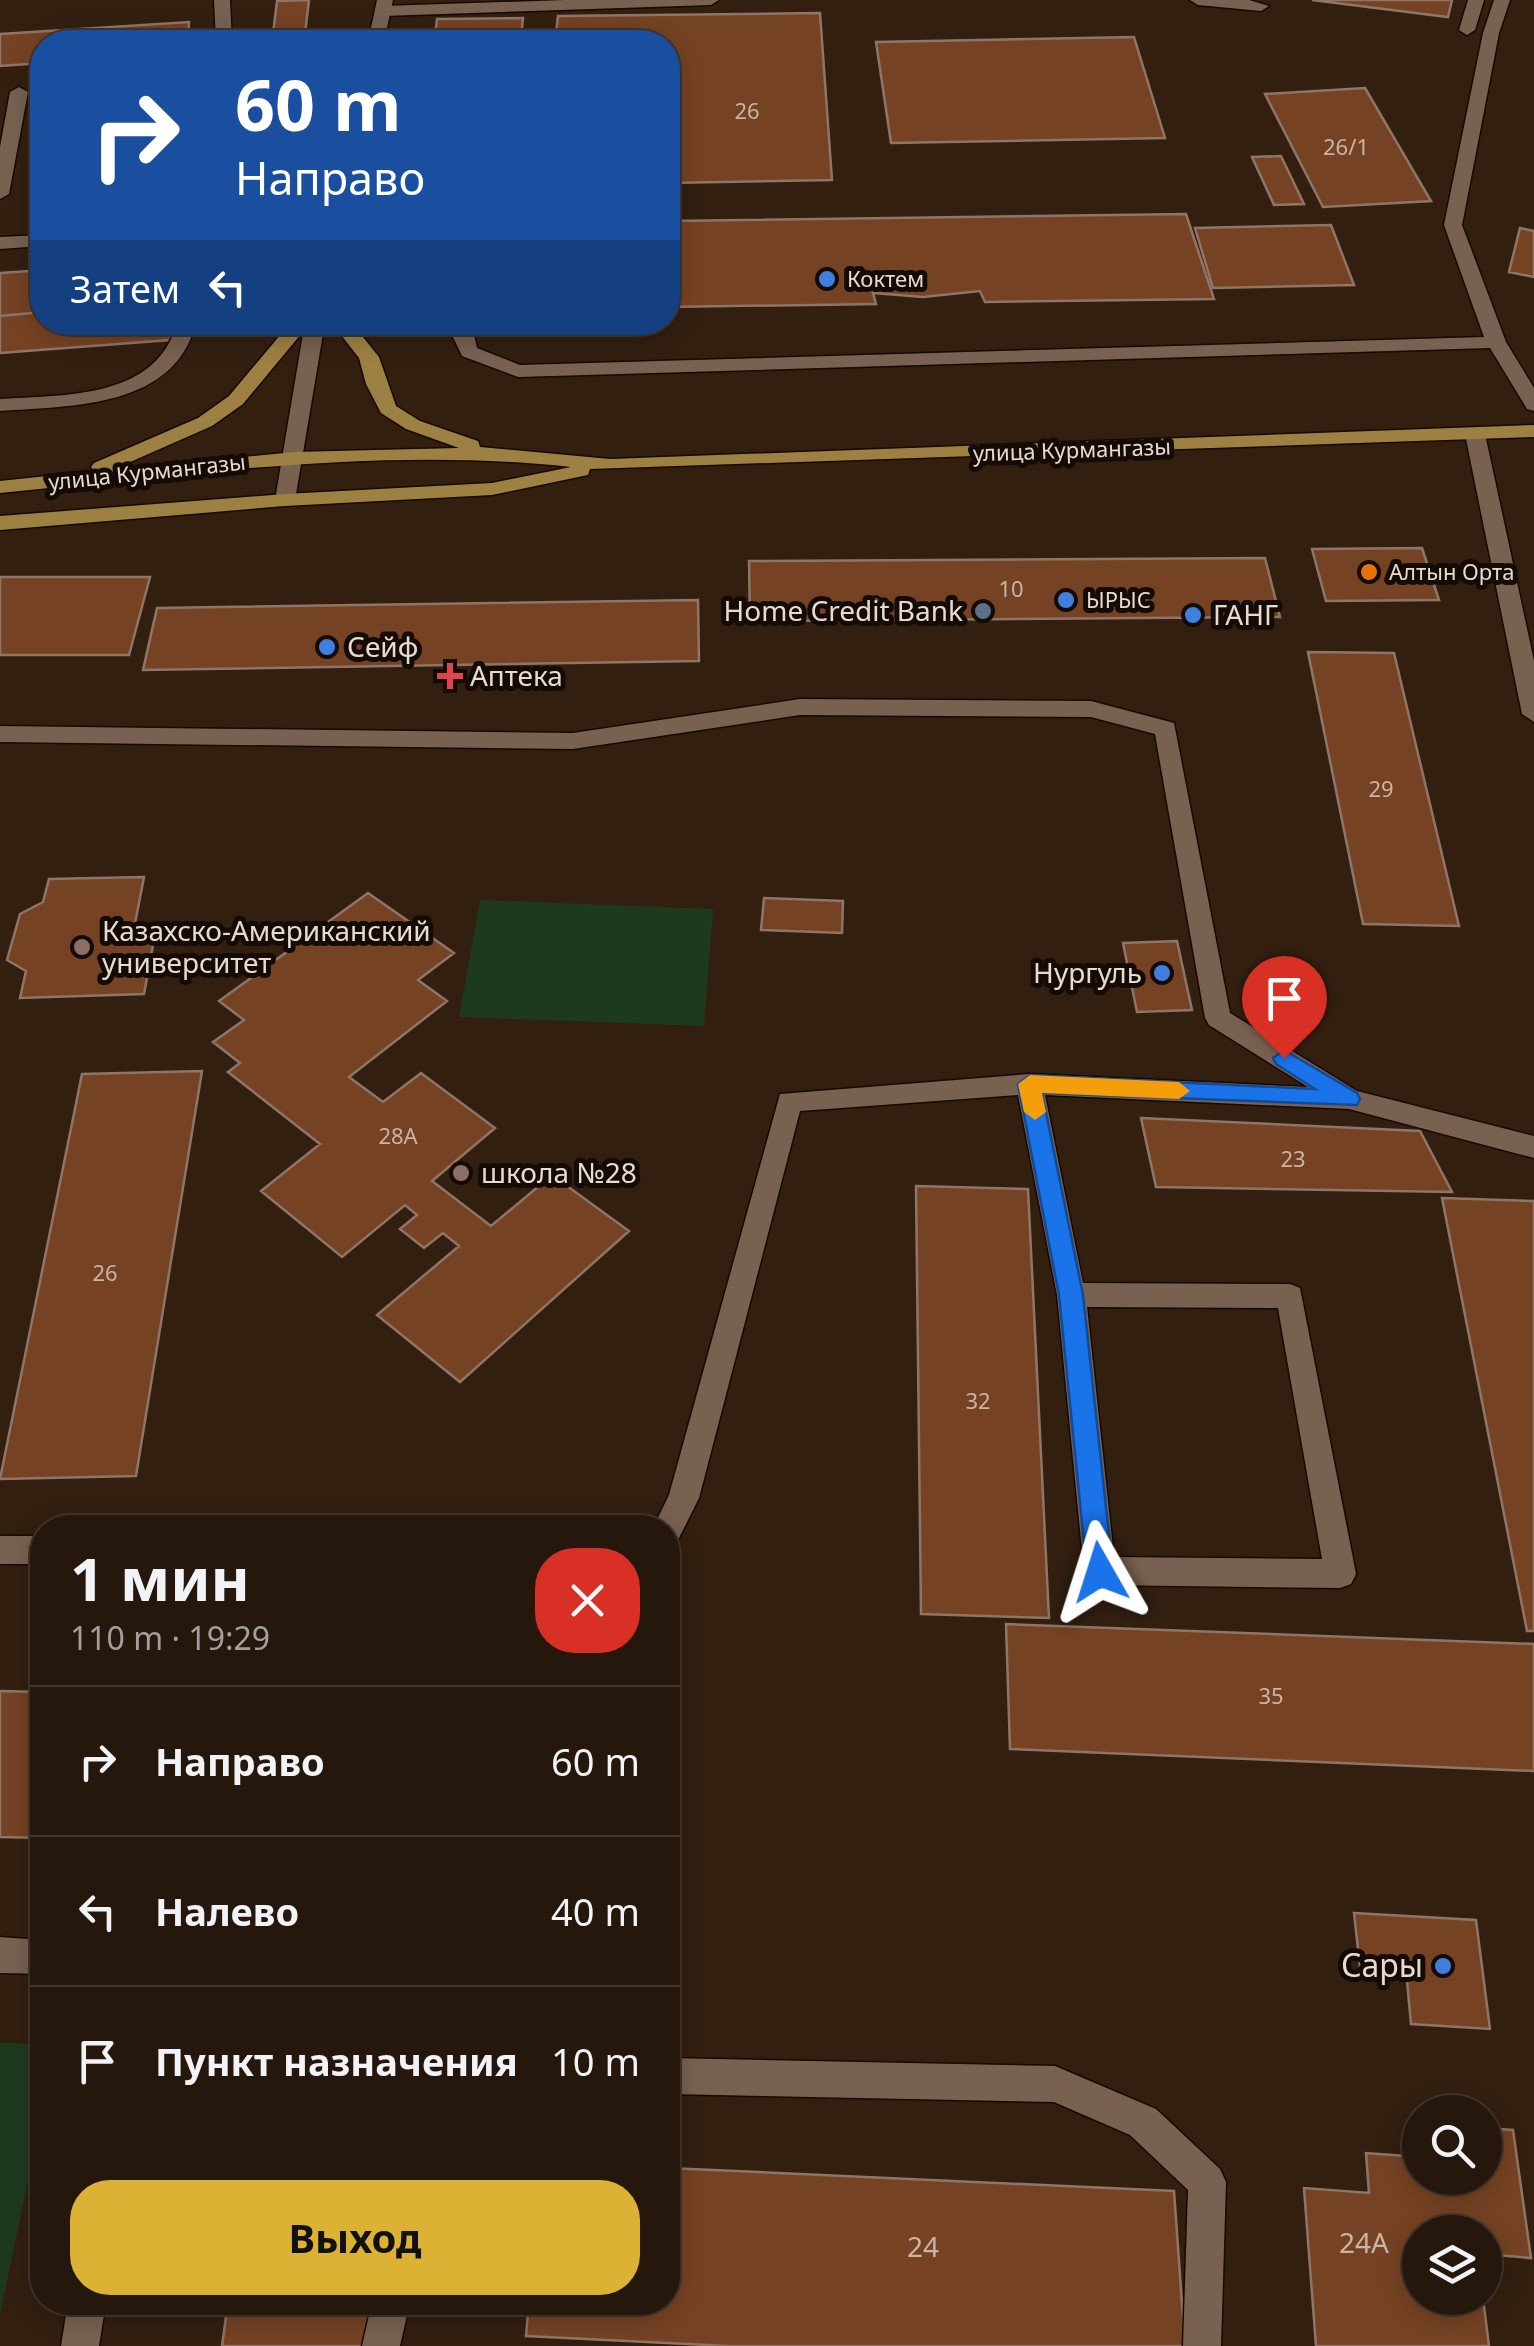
<!DOCTYPE html>
<html lang="ru">
<meta charset="utf-8">
<style>
:root{--surface:#26170c;--page:#32241a;--text:#f1f3f6;--muted:#a49f9d;--line:#42362d;--accent:#dbb233}
body{margin:0;font-family:"Noto Sans",sans-serif;background:var(--page);color:var(--text);height:100vh;display:flex;flex-direction:column;font-size:38px;white-space:nowrap}
*{box-sizing:border-box;margin:0}
p{font-size:32px;color:var(--muted)}
.icon{flex:none;width:55px;height:55px;fill:none;stroke:currentColor;stroke-width:2;stroke-linecap:round;stroke-linejoin:round}
.map{position:relative;flex:1;overflow:hidden}
.panel{position:absolute;left:30px;top:1515px;width:650px;height:800px;display:flex;flex-direction:column;background:var(--surface);border-radius:40px;box-shadow:0 5px 25px #0003,0 0 0 2px var(--line)}
.panel>*{flex:none}
.top-card{position:absolute;left:30px;top:30px;width:650px;height:305px;border-radius:40px;box-shadow:0 5px 25px #0003,0 0 0 2px var(--line);background:#1a4fa0;color:#fff;overflow:hidden}
.buttons{position:absolute;left:1402px;top:2095px;display:grid;gap:20px}
.buttons a{display:grid;place-items:center;width:100px;height:100px;border-radius:50%;background:var(--surface);box-shadow:0 5px 25px #0003,0 0 0 2px var(--line);font-size:50px}
.pin{position:absolute;display:grid;place-items:center;width:85px;height:85px;color:#fff;margin:-102px -42px;border-radius:50% 50% 50% 0;rotate:-45deg;box-shadow:0 0 10px #0007}
.pin .icon{rotate:45deg}
.me{position:absolute;width:110px;margin:-55px;rotate:354deg;stroke-linejoin:round;filter:drop-shadow(0 0 8px #0008)}
.turn{display:flex;align-items:center;gap:35px;height:210px;padding:0 40px;font-size:45px}
.turn .icon{width:130px;height:130px;stroke-width:2.5}
.turn b{display:block;font-size:70px;line-height:85px}
.then{display:flex;align-items:center;height:95px;padding:0 40px;background:#0003;gap:20px;font-size:38px}
.round{display:grid;place-items:center;flex:none;width:105px;height:105px;border-radius:40px;background:var(--page)}
.overview{display:flex;align-items:center;justify-content:space-between;height:170px;padding:0 40px}
h1{font-size:60px;font-weight:700;line-height:75px}
.primary-button{display:flex;gap:20px;margin-top:auto;padding:20px 40px}
.primary-button a{flex:1;height:115px;border-radius:40px;background:var(--accent);color:#111;font-size:40px;font-weight:700;line-height:115px;text-align:center}
ul{padding:0;list-style:none}
li{display:flex;align-items:center;gap:30px;height:150px;padding:0 40px;border-top:2px solid var(--line)}
li div{flex:1}
li b{display:block;font-size:38px}
li em{font-style:normal}
.map>svg:first-child{display:block}
.green{fill:#1d3a1e}
.building{fill:#754223;stroke:#8f7567;stroke-width:2.5}
.lines{fill:none;stroke-linecap:round;stroke-linejoin:round}
.service-casing{stroke:#190800;stroke-width:3}
.minor-casing{stroke:#190800;stroke-width:3}
.tertiary-casing{stroke:#190800;stroke-width:3}
.primary-casing{stroke:#190800;stroke-width:3}
.service{fill:#786150;fill-rule:evenodd}
.minor{fill:#786150;fill-rule:evenodd}
.tertiary{fill:#786150;fill-rule:evenodd}
.primary{fill:#9d8142;fill-rule:evenodd}
.route{fill:#1a73e8;stroke:#114b97;stroke-width:2.5}
.slow{fill:#f59e0b}
.shop-dot{fill:#3f7fe0;stroke:#140b06;stroke-width:4}
.food-dot{fill:#e8710a;stroke:#140b06;stroke-width:4}
.service-dot{fill:#5c6f8a;stroke:#140b06;stroke-width:4}
.health-dot{fill:#e0444e;stroke:#140b06;stroke-width:4}
.education-dot{fill:#8d6e63;stroke:#140b06;stroke-width:4}
.labels{text-anchor:middle;stroke-width:10;stroke-linejoin:round;paint-order:stroke}
.number-label{font-size:22px;fill:#cab4a5}
.far-poi-label{font-size:22px;fill:#e7dad0;stroke:#140b06;text-anchor:start}
.far-street-label{font-size:22px;fill:#e7dad0;stroke:#140b06}
.poi-label{font-size:28px;fill:#e7dad0;stroke:#140b06;text-anchor:start}
.near-number-label{font-size:28px;fill:#cab4a5}
.near-poi-label{font-size:32px;fill:#e7dad0;stroke:#140b06;text-anchor:end}
</style>
<div class="map">
<svg width="1534" height="2346" viewBox="0 0 1534 2346">
<rect width="100%" height="100%" fill="#321f10"/>
<!-- green -->
<path class="green" d="M480 900 713 909 704 1026 459 1017Z
M0 2043 42 2044V2114L0 2315Z"/>
<!-- building -->
<path class="building" d="M309 0 304 42H272L277 1Z
M1312 0H1452L1448 17Z
M820 13 832 180 668 183V42L555 40 558 16Z
M523 18 521 39H493L494 33 435 34 437 19Z
M189 22 188 42H42V63L0 66V34Z
M1134 37 1165 138 891 143 876 42Z
M1365 88 1431 201 1323 207 1265 94Z
M1281 156 1304 204 1274 205 1252 157Z
M1186 214 1214 299 985 302 980 291 923 297 873 293 876 304 668 307V221Z
M1331 225 1354 285 1213 288 1195 228Z
M1520 228 1534 231V277L1509 272Z
M42 270V312L0 316V273Z
M42 312V322H171L170 340 0 353V316Z
M1422 548 1439 600 1326 601 1312 549Z
M1265 558 1280 617 750 621 749 561Z
M0 577H150L129 655H0Z
M698 600 699 661 143 670 157 608Z
M1308 652 1394 653 1459 926 1363 924Z
M144 877 133 934H155L144 994 20 998 26 971 7 960 20 914 43 902 49 879Z
M368 893 454 953 418 980 447 1001 349 1077 383 1102 421 1073 495 1128 432 1181 491 1226 552 1175 629 1231 460 1382 377 1315 459 1246 443 1233 424 1248 400 1229 417 1215 405 1205 342 1257 261 1191 320 1144 228 1072 240 1063 213 1042 244 1020 219 1001Z
M764 898 843 901 842 933 761 930Z
M1177 941 1192 1010 1137 1012 1123 943Z
M202 1071 136 1476 0 1479 82 1074Z
M1141 1118 1420 1131 1452 1192 1156 1187Z
M916 1186 1028 1189 1049 1618 921 1614Z
M1442 1198 1534 1201V1631H1527Z
M1006 1624 1534 1644V1771L1010 1749Z
M0 1691 42 1692V1838L0 1837Z
M1354 1913 1476 1920 1490 2029 1411 2024 1406 1970 1360 1967Z
M1485 2128 1513 2130 1531 2258 1485 2254V2232H1420V2298H1483L1489 2346H1316L1304 2188 1369 2193 1366 2153 1420 2157V2178H1485Z
M668 2168 1174 2191 1185 2346H727L526 2336 529 2302H668Z
M228 2302H370L365 2346H222Z"/>
<g class="lines">
<!-- service casing -->
<g class="service-casing">
<path id="service" d="M214 0H230L232 42H216Z
M566 0H719L711 5 383 16 375 11 383 6Z
M1190 0H1249L1269 6 1261 11 1198 5Z
M1468 0H1484L1475 30 1467 35 1459 30Z
M1494 0H1510L1499 33 1462 225 1506 342 1534 388V411L1527 409 1490 348 518 377 462 356 451 333V322H471L477 348 520 365 1484 337 1444 225 1483 33Z
M19 87 28 92 9 194 0 199V147L10 92Z
M42 235V246L0 249V237Z
M177 322H196C176 408 72 406 0 411V399C64 395 158 399 177 322Z
M0 1937 42 1940V1974L0 1973Z
M68 2302H106L99 2346H61Z"/>
</g>
<!-- minor casing -->
<g class="minor-casing">
<path id="minor" d="M1475 428 1485 434 1534 661V722L1522 714 1465 434Z
M800 699 1091 701 1174 723 1230 1013 1357 1091 1534 1136V1158L1349 1109 1045 1095 1083 1283 1290 1284 1300 1288 1356 1574 1351 1584 1340 1588 1100 1585 1089 1581 1084 1571 1057 1295 1018 1095 800 1111 699 1498 679 1538 668 1542V1528H653L669 1495 780 1094 1029 1074 1308 1087 1209 1025 1205 1018 1155 734 1091 717 800 715 573 749 0 742V726L573 733ZM1087 1307 1278 1308 1322 1559 1114 1557Z
M0 1536H42V1564H0Z
M668 2058 1055 2066 1156 2109 1220 2169 1226 2182 1221 2346H1183L1188 2190 1130 2135 1054 2102 668 2094Z
M372 2302H410L400 2346H362Z"/>
</g>
<!-- tertiary casing -->
<g class="tertiary-casing">
<path id="tertiary" d="M377 0H393L384 42H368Z
M305 322H325L295 500 285 506 275 500Z"/>
</g>
<!-- primary casing -->
<g class="primary-casing">
<path id="primary" d="M291 322H311L243 404 212 426 112 470 294 452 459 448 406 429 381 413 366 384 359 358 331 322H351L379 357 396 406 420 421 478 441 480 447 610 459 1534 425V437L590 469 588 475 492 495 285 506 0 530V516L285 494 492 483 571 467C381 446 189 475 0 493V481L94 471 91 467 94 463 198 418 229 396Z"/>
</g>
<!-- service -->
<use href="#service" class="service"/>
<!-- minor -->
<use href="#minor" class="minor"/>
<!-- tertiary -->
<use href="#tertiary" class="tertiary"/>
<!-- primary -->
<use href="#primary" class="primary"/>
</g>
<!-- route -->
<path class="route" d="M1284 1050 1357 1093 1360 1099 1357 1105 1042 1093 1083 1295 1113 1572 1109 1580 1100 1583 1091 1580 1087 1572 1059 1295 1018 1084 1030 1075 1315 1089 1276 1064 1273 1058Z"/>
<!-- slow -->
<path class="slow" d="M1030 1075 1179 1082 1190 1091 1179 1099 1042 1093 1046 1112 1035 1120 1024 1112 1018 1084Z"/>
<!-- markers -->
<g class="shop-dot">
<circle cx="827" cy="279" r="10"/>
<circle cx="1066" cy="600" r="10"/>
<circle cx="1193" cy="615" r="10"/>
<circle cx="327" cy="647" r="10"/>
<circle cx="1162" cy="973" r="10"/>
<circle cx="1443" cy="1966" r="10"/>
</g>
<circle class="food-dot" cx="1369" cy="572" r="10"/>
<circle class="service-dot" cx="983" cy="611" r="10"/>
<path class="health-dot" d="M445 661h10v10h10v10h-10v10h-10v-10h-10v-10h10z"/>
<g class="education-dot">
<circle cx="82" cy="947" r="10"/>
<circle cx="461" cy="1173" r="10"/>
</g>
<g class="labels">
<!-- number labels -->
<g class="number-label">
<text x="747" y="119">26</text>
<text x="1346" y="155">26/1</text>
<text x="1011" y="597">10</text>
<text x="1381" y="797">29</text>
<text x="398" y="1144">28А</text>
<text x="1293" y="1167">23</text>
<text x="105" y="1281">26</text>
<text x="978" y="1409">32</text>
<text x="1271" y="1704">35</text>
</g>
<!-- far-poi labels -->
<g class="far-poi-label">
<text x="847" y="287">Коктем</text>
<text x="1389" y="580">Алтын Орта</text>
<text x="1086" y="608">ЫРЫС</text>
</g>
<!-- far-street labels -->
<g class="far-street-label">
<text transform="translate(1072 450) rotate(-2)" y="8">улица Курмангазы</text>
<text transform="translate(147 472) rotate(-6)" y="8">улица Курмангазы</text>
</g>
<!-- poi labels -->
<g class="poi-label">
<text x="963" y="621" text-anchor="end">Home Credit Bank</text>
<text x="1213" y="625">ГАНГ</text>
<text x="347" y="657">Сейф</text>
<text x="470" y="686">Аптека</text>
<text x="102" y="941">Казахско-Американский<tspan x="102" dy="32">университет</tspan></text>
<text x="1142" y="983" text-anchor="end">Нургуль</text>
<text x="481" y="1183">школа №28</text>
</g>
<!-- near-number labels -->
<g class="near-number-label">
<text x="1364" y="2253">24А</text>
<text x="923" y="2257">24</text>
</g>
<!-- near-poi labels -->
<g class="near-poi-label">
<text x="1423" y="1977">Сары</text>
</g>
</g>
</svg>
<div class="buttons">
<a><svg class="icon" aria-label="search" viewBox="0 0 24 24"><circle cx="10" cy="10" r="6"/><path d="M15 15l6 6"/></svg></a>
<a><svg class="icon" aria-label="layers" viewBox="0 0 24 24"><path d="M12 4l9 5-9 5-9-5zM3 14l9 5 9-5"/></svg></a>
</div>
<div class="pin" style="left:1284px;top:1058px;background:#d93025"><svg class="icon" aria-label="arrive" viewBox="0 0 24 24"><path d="M6 21V4h12l-3 4 3 4H6"/></svg></div>
<svg class="me" style="left:1100px;top:1572px" viewBox="-20 -20 40 40"><path d="M0-17L14 15 0 8-14 15z" fill="#1a73e8" stroke="#fff" stroke-width="4"/></svg>
<div class="top-card">
<div class="turn"><svg class="icon" aria-label="right" viewBox="0 0 24 24"><path d="M7 20v-9h11M14 6l5 5-5 5"/></svg><div><b>60 m</b>Направо</div></div>
<div class="then">Затем<svg class="icon" aria-label="left" viewBox="0 0 24 24"><path d="M17 20v-9H6M10 6l-5 5 5 5"/></svg></div>
</div>
<section class="panel">
<div class="overview"><div><h1>1 мин</h1><p>110 m · 19:29</p></div><a class="round" style="background:#d93025;color:#fff"><svg class="icon" aria-label="close" viewBox="0 0 24 24"><path d="M6 6l12 12M18 6L6 18"/></svg></a></div>
<ul>
<li><svg class="icon" aria-label="right" viewBox="0 0 24 24"><path d="M7 20v-9h11M14 6l5 5-5 5"/></svg><div><b>Направо</b></div><em>60 m</em></li>
<li><svg class="icon" aria-label="left" viewBox="0 0 24 24"><path d="M17 20v-9H6M10 6l-5 5 5 5"/></svg><div><b>Налево</b></div><em>40 m</em></li>
<li><svg class="icon" aria-label="arrive" viewBox="0 0 24 24"><path d="M6 21V4h12l-3 4 3 4H6"/></svg><div><b>Пункт назначения</b></div><em>10 m</em></li>
</ul>
<div class="primary-button"><a>Выход</a></div>
</section>
</div>
